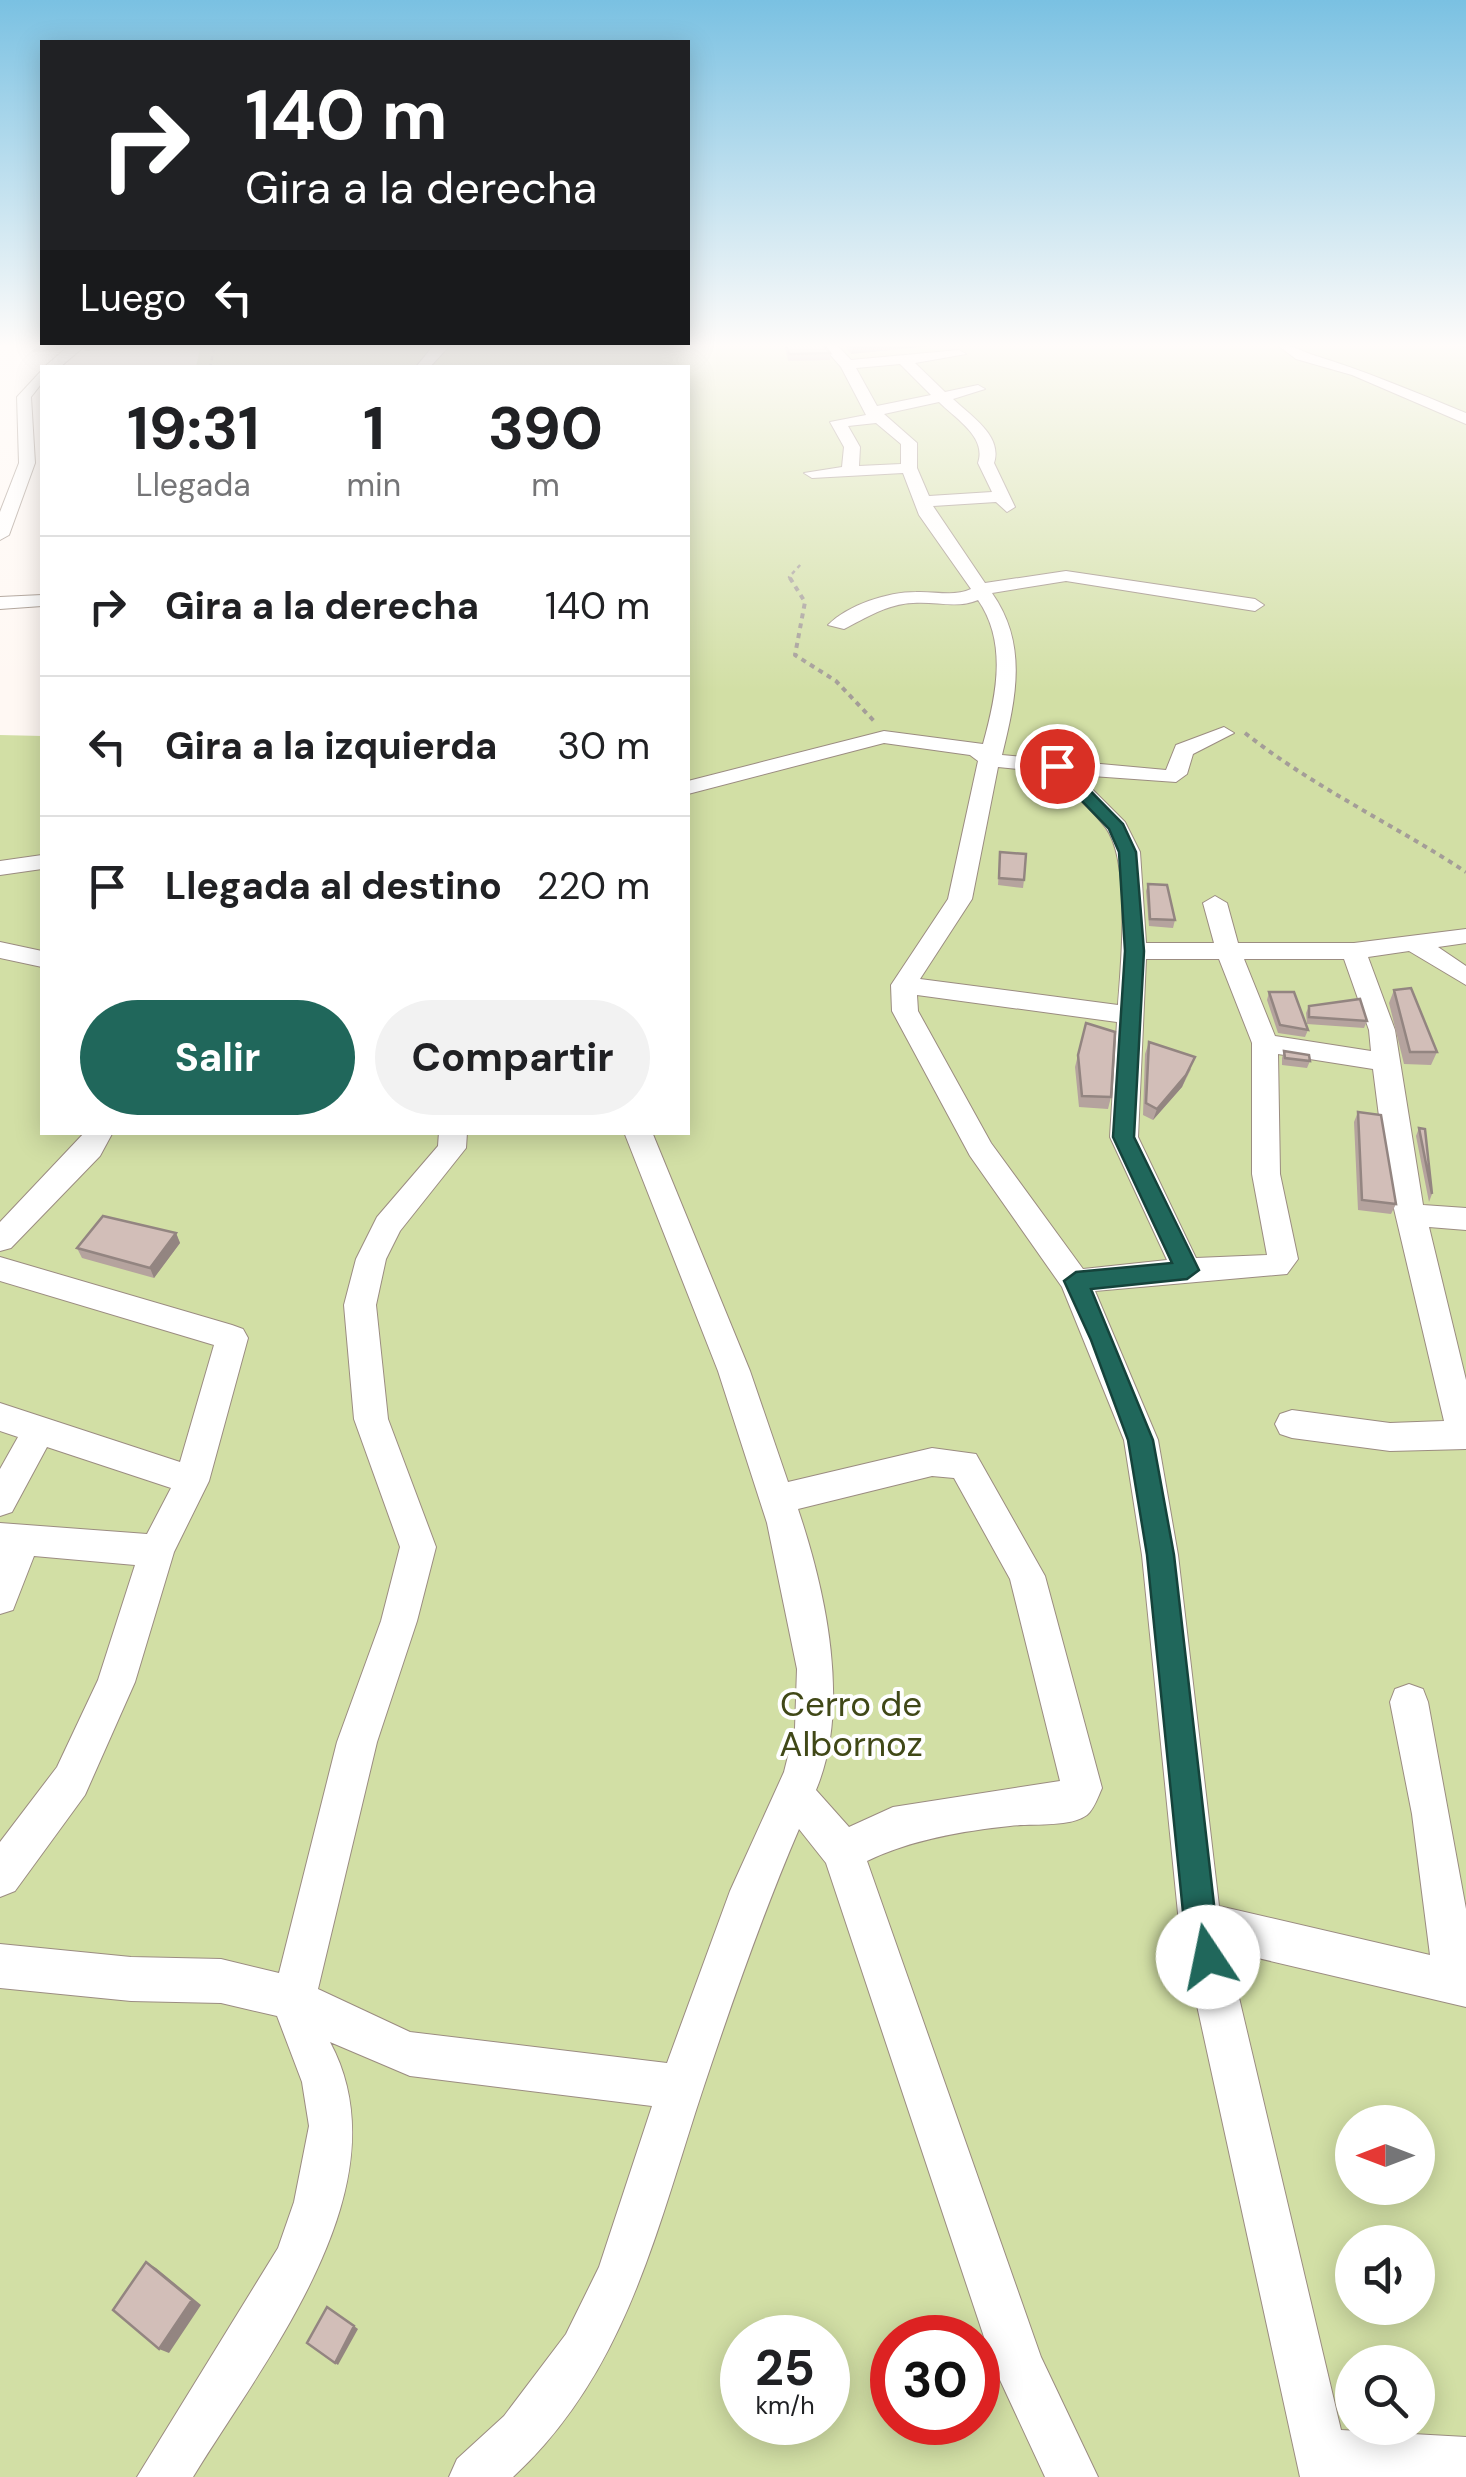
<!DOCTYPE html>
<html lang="es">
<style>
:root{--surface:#fff;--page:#f2f2f2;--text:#202124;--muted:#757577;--line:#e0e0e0;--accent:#20675b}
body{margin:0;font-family:"DM Sans",sans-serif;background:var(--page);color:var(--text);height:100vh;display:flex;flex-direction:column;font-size:38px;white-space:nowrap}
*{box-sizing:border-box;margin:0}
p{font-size:32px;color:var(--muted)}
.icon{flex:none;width:55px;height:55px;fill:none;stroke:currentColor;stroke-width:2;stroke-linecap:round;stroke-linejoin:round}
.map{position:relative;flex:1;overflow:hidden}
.side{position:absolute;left:40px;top:365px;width:650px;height:770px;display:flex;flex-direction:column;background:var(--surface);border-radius:0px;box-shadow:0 5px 25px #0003}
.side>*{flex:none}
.top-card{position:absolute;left:40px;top:40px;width:650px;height:305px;border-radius:0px;box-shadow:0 5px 25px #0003;background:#202124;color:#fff;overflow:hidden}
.needle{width:65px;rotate:270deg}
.controls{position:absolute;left:1335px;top:2105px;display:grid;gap:20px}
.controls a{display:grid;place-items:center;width:100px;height:100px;border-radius:50%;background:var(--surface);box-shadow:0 5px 25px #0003;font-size:50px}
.speed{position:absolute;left:720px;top:2315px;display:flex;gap:20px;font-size:50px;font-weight:700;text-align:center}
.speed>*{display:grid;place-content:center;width:130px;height:130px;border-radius:50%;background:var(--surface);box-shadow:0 5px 25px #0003;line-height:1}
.speed small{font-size:25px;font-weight:400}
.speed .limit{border:15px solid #d22;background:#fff;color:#111}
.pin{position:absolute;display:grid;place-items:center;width:85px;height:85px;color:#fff;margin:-42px;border:5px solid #fff;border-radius:50%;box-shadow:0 2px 10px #0007}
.me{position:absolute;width:110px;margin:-55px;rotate:349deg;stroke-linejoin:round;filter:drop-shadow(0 0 8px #0008)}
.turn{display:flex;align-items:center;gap:35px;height:210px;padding:0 40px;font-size:45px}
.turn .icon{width:130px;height:130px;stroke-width:2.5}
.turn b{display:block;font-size:70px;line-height:85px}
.then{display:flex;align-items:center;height:95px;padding:0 40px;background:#0003;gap:20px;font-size:38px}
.eta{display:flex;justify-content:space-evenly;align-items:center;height:170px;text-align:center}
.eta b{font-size:60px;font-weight:700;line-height:70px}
.action{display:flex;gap:20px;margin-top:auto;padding:20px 40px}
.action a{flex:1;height:115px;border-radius:60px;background:var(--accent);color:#fff;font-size:40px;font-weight:700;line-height:115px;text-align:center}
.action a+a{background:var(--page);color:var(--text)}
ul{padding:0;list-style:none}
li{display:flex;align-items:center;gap:30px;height:140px;padding:0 40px;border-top:2px solid var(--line)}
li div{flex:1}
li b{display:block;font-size:38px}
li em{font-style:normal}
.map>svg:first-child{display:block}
.green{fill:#d2dfa5;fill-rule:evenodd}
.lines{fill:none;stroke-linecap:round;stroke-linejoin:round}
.minor-casing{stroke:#9b8c81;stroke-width:2}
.path-far1{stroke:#a49d98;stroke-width:2.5;stroke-dasharray:4 4;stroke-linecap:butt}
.path{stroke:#a49d98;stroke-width:4;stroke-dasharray:5 5;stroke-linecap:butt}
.minor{fill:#fff;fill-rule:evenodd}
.wall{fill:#b5a39e}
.shaded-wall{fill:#938581}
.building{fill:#d2beb8;stroke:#938581;stroke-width:2.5}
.route{fill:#20675b;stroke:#15433b;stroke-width:2.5}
.labels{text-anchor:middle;stroke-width:8;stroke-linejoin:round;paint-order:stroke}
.near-park-label{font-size:35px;fill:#404817;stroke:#fff}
</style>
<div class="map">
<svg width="1466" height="2477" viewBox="0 0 1466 2477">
<rect width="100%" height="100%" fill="#fff8f3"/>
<!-- green -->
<path class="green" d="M201 344H1466V2477H0V735L42 736V1132H688V368L196 367ZM1352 2122H1418V2188H1352ZM1352 2242H1418V2308H1352ZM742 2338H828V2422H742ZM892 2338H978V2422H892ZM1352 2362H1418V2428H1352Z"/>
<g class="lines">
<!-- minor casing -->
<g class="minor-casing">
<path id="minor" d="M71 344H87L59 368 42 369Z
M435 344H451L429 368H415Z
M821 344H836L851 360 959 350 966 354 915 363 945 392 978 385 985 389 953 399C971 416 1003 436 994 463L1015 507 1007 512 996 502 933 506 985 583 1066 571 1255 599 1264 605 1255 611 1066 581 992 593C1028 644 1016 698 1002 755L1166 770 1176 745 1224 727 1234 733 1193 754 1187 774 1176 782 1078 775 1125 822 1140 852 1146 943H1214L1203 903 1215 896 1227 903 1238 943H1354L1466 929V943L1438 947 1466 966V985L1409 951 1368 957 1395 1030 1423 1205 1466 1208V1230L1429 1227 1466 1380V1449L1390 1451 1292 1438 1280 1434 1275 1424 1280 1414 1292 1410 1390 1423 1444 1421 1387 1179 1373 1069 1278 1054 1280 1174 1298 1259 1287 1274 1095 1291 1158 1440 1178 1555 1219 1906 1430 1955 1412 1814 1390 1702 1395 1689 1409 1684 1423 1689 1428 1702 1466 1909V2007L1228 1951 1341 2430 1466 2437V2477H1300L1179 1923 1142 1555 1124 1440 1062 1287 970 1156 892 1011 891 985 948 899 978 761 970 755 884 743 688 794V781L884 731 983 744C996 697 1008 643 978 600 958 609 935 601 913 603 887 604 866 618 844 629L828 625C848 605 887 592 916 592 934 591 955 597 971 589L919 515 903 473 812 478 804 473 842 467 844 447 830 422 866 415 841 367ZM900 364 931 395 877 406 856 368ZM939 402C956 419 987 437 978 463L992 492 929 496 917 468V443L884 414ZM876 423 901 444V464L859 466 860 447 848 426ZM998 767 1051 772C1069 790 1091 808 1106 828 1131 863 1121 963 1118 1005L920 979 972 899ZM1146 959H1219L1252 1043V1174L1267 1255 1196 1258 1138 1137ZM1244 959H1344L1369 1030 1371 1051 1275 1036ZM917 995 1117 1022 1110 1137 1167 1260 1083 1269 991 1143 918 1011Z
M1276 344C1292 344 1298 350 1313 355 1365 371 1415 392 1466 413V424L1352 375 1296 359Z
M42 370V383L31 397 35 463 9 535 0 540V512L19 463 17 397Z
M42 595V606L0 609V597Z
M42 855V869L0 875V861Z
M0 942 42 951V967L0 958Z
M85 1132H113L100 1156 11 1248 0 1251V1222Z
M439 1132H467L466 1148 400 1231 386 1259 376 1305 388 1419 436 1547 417 1621 377 1742 318 1989 410 2032 667 2063 730 1891 784 1772 795 1728 797 1669 767 1523 718 1371 624 1132H652L750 1371 788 1482 932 1448 976 1454 1045 1576 1102 1788C1098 1797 1094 1809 1087 1815 1069 1828 1032 1823 1010 1826 962 1831 910 1840 867 1861L1041 2357 1098 2477H1045L994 2367 826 1863 799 1829C763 1913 733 1999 704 2086 657 2227 627 2372 513 2477H449L457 2459 504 2416 566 2334 599 2267 652 2106 410 2076 330 2042C407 2185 265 2359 193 2477H137L278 2248 294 2202 309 2126 302 2082 277 2016 221 2003 131 2001 0 1988V1944L131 1957 221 1959 279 1973 337 1742 381 1621 400 1547 354 1419 344 1305 356 1259 377 1217 438 1146ZM932 1476 954 1478 1010 1579 1060 1781 893 1807 849 1827 816 1790C851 1707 826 1592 798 1509Z
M0 1257 232 1325 243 1329 248 1338 209 1481 174 1552 135 1682 85 1795 15 1891 0 1897V1842L57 1767 98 1680 135 1565 34 1556 13 1610 0 1614V1523L147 1534 171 1488 47 1447 12 1512 0 1516V1469L18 1437 0 1431V1403L180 1462 214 1345 0 1281Z"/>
</g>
<!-- path-far1 -->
<path class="path-far1" d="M210 368 215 344
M791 580 789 577 802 563"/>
<!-- path -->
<path class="path" d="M790 578 805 602 795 655 836 681 874 721
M1245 733C1313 787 1393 824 1466 872"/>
<!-- minor -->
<use href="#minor" class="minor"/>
</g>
<!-- wall -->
<path class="wall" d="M32 344H66L57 351 33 352Z
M84 344H165L162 347 85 351Z
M784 344H823L830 353V360L788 361Z
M842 344H949L851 354Z
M1447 344H1466V348Z
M1000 852 1024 880 1023 888 998 885Z
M1148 884 1175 920 1173 928 1149 926 1146 891Z
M1394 990 1437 1052 1431 1065 1404 1064 1389 1003Z
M1269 992 1308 1030 1305 1037 1278 1033 1267 1000Z
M1309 1006 1367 1021 1364 1028 1307 1024 1306 1013Z
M1086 1023 1111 1097 1108 1109 1079 1107 1075 1067Z
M1149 1042 1191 1069 1182 1087 1153 1120 1143 1115 1145 1054Z
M1284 1051 1310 1061 1307 1068 1282 1065V1058Z
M1358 1112 1396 1204 1391 1214 1358 1210 1354 1122Z
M1419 1128 1432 1194 1429 1202 1416 1136Z
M176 1233 180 1243 154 1278 82 1258 77 1248Z"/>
<!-- shaded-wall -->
<path class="shaded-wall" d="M57 344H66L57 351 55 346Z
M880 344H949L851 354 852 347Z
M1195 1057 1182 1087 1153 1120 1157 1109Z
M176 1233 180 1243 154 1278 150 1268Z
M146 2262 156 2268 201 2305 169 2353 159 2349Z
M354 2326 358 2329 338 2365 335 2363Z"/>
<!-- building -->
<path class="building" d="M32 344H57L55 346H31Z
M786 344H823L830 353 789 354Z
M849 344H880L852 347Z
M1000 852 1026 854 1024 880 999 878Z
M1148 884 1167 885 1175 920 1150 919Z
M1411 988 1437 1052H1410L1394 990Z
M1269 992H1294L1308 1030 1280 1025Z
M1360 999 1367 1021 1309 1017V1006Z
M1086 1023 1115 1032 1111 1097 1082 1096 1078 1055Z
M1149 1042 1195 1057 1186 1075 1157 1109 1146 1103Z
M1284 1051 1309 1055 1310 1061 1285 1058Z
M1358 1112 1381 1115 1396 1204 1362 1200Z
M1419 1128 1425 1129 1432 1194Z
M103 1216 176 1233 150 1268 77 1248Z
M146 2262 192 2300 159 2349 113 2310Z
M327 2307 354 2326 335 2363 307 2343Z"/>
<!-- sky -->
<linearGradient id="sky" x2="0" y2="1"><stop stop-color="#7ac1e2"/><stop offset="0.5" stop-color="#fffcfa"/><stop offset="1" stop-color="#fffcfa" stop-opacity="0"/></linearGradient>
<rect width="1466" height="691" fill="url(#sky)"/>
<!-- route -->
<path class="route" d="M1051 763H1063L1123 824 1136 852 1144 951 1134 1137 1199 1270 1187 1279 1091 1289 1153 1440 1174 1555 1216 1922 1224 1957 1219 1968 1208 1973 1196 1968 1184 1922 1147 1555 1128 1440 1091 1340 1064 1281 1076 1272 1172 1263 1113 1137 1125 951 1119 852 1109 829 1051 769Z"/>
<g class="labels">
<!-- near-park labels -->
<g class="near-park-label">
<text x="851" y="1716">Cerro de<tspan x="851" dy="40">Albornoz</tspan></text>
</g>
</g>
</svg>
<div class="controls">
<a><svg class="needle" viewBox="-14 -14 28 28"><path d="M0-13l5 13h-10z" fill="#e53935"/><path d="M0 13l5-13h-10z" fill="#757577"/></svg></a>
<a><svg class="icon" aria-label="sound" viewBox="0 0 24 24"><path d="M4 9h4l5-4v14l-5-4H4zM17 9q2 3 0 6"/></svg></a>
<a><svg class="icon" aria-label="search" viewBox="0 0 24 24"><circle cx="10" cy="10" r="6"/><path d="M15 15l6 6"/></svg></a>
</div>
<div class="speed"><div>25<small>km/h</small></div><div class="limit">30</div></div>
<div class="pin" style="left:1057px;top:766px;background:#d93025"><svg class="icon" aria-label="arrive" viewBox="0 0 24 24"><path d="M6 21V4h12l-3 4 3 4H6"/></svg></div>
<svg class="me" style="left:1208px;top:1957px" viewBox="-20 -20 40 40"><circle r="19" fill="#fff"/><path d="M0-13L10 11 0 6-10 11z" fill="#20675b"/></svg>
<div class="top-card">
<div class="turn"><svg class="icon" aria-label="right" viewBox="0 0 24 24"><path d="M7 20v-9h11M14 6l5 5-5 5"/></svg><div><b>140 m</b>Gira a la derecha</div></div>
<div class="then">Luego<svg class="icon" aria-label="left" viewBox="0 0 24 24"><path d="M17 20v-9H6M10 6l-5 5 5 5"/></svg></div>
</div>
<section class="side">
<div class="eta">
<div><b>19:31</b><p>Llegada</p></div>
<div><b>1</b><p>min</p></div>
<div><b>390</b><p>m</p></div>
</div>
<ul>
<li><svg class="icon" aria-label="right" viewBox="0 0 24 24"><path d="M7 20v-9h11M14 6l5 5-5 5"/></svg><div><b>Gira a la derecha</b></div><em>140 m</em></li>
<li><svg class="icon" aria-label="left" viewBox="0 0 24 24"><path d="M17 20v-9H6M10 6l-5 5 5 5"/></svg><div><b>Gira a la izquierda</b></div><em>30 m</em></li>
<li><svg class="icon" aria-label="arrive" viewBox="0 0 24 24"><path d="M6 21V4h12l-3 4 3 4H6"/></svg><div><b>Llegada al destino</b></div><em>220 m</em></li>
</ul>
<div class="action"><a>Salir</a><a>Compartir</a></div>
</section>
</div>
